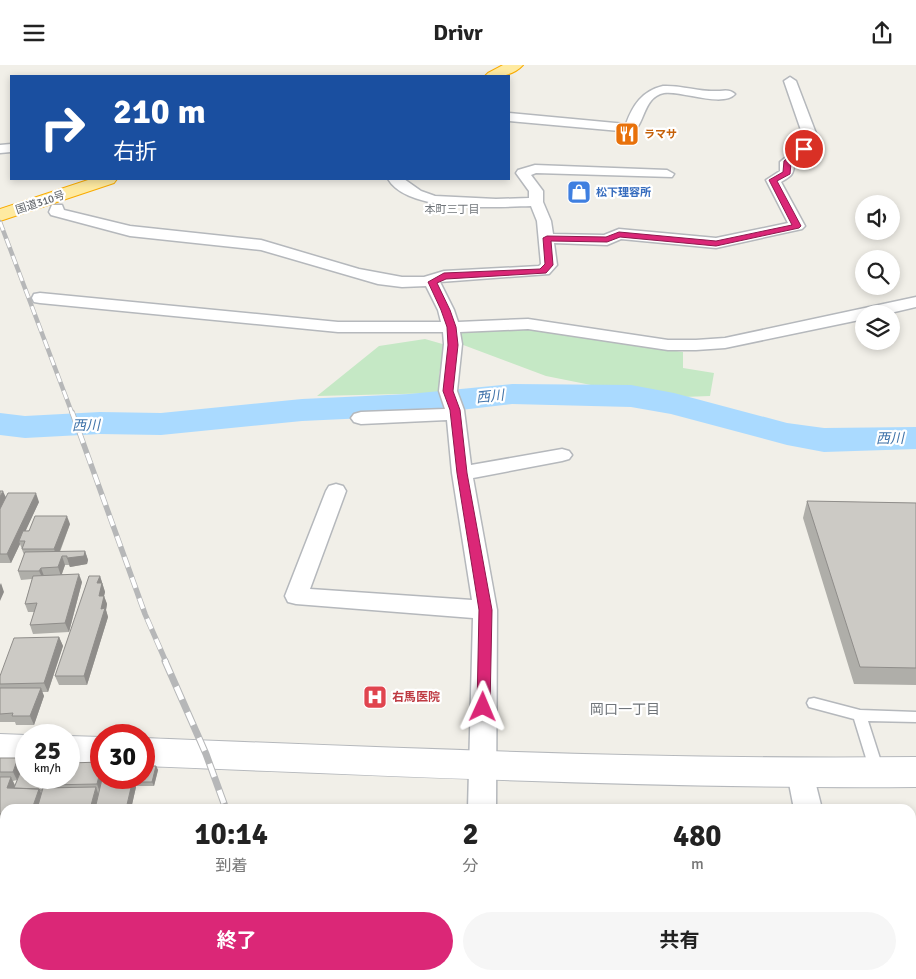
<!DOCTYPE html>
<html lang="ja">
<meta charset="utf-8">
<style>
:root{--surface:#fff;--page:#f6f6f6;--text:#222;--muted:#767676;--accent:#db2777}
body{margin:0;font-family:Signika,"Noto Sans JP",sans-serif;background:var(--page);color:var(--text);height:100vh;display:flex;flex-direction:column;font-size:19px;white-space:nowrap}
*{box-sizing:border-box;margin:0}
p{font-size:16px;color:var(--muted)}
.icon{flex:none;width:28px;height:28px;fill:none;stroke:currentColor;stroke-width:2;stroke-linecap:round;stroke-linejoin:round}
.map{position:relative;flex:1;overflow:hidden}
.side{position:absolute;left:0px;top:739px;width:916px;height:176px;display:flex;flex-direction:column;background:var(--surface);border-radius:15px 15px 0 0;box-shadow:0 2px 8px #0003}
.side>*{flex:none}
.guide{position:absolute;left:10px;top:10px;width:500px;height:105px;border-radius:0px;box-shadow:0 2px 8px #0003;background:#1a4fa0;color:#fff;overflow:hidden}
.buttons{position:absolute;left:855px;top:130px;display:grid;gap:10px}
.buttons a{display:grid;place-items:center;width:45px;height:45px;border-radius:50%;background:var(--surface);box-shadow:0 2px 8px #0003;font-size:25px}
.speed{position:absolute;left:15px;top:659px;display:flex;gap:10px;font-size:25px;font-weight:700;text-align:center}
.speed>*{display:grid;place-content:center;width:65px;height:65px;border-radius:50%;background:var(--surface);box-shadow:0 2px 8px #0003;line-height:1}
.speed small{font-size:12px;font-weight:400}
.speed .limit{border:8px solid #d22;background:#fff;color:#111}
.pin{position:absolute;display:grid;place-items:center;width:42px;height:42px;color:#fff;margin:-21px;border:2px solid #fff;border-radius:50%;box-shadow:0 1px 5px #0007}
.me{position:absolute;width:55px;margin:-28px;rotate:1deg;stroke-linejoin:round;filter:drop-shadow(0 0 4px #0008)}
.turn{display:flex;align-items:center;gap:18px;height:105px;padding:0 20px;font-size:22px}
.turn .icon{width:65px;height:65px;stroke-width:2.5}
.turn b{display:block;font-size:35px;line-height:42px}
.eta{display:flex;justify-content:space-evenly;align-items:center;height:85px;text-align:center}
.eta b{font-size:30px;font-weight:700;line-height:35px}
.cta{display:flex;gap:10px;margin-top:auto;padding:10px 20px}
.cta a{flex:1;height:58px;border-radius:30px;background:var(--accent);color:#fff;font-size:20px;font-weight:700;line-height:58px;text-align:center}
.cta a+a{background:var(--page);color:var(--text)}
header{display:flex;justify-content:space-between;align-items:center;height:65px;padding:0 20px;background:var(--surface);font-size:22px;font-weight:700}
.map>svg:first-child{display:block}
.green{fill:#c5e8c5}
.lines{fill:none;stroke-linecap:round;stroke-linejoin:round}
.river{fill:#aadaff;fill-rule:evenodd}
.service-casing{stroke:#b5b8bc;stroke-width:3}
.minor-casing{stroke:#b5b8bc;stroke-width:3}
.tertiary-casing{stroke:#b5b8bc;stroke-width:2}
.trunk-casing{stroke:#f9ab00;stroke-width:2}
.service{fill:#fff;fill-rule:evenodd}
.minor{fill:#fff;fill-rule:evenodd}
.tertiary{fill:#fff;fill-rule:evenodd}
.trunk{fill:#feeaa1;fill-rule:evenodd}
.rail-far2-casing{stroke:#b6b7b8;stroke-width:4.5}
.rail-far1-casing{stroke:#b6b7b8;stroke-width:5.5}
.rail-casing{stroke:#b6b7b8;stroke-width:7}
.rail-far2{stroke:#fff;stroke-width:3;stroke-dasharray:9;stroke-linecap:butt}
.rail-far1{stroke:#fff;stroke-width:4;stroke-dasharray:11;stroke-linecap:butt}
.rail{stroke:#fff;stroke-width:5;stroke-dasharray:14;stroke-linecap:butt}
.wall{fill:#afaea9;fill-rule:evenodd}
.shaded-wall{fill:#8f8d8a}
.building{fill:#cccac5;stroke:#8f8d8a}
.route{fill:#db2777;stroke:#8e194d}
.labels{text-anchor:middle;stroke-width:4.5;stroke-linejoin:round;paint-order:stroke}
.far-food-label{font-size:11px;font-weight:bold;fill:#c56008;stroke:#fff;text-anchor:start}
.far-shop-label{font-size:11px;font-weight:bold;fill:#366cbe;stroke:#fff;text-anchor:start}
.far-street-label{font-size:11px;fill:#5f6368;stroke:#fff}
.far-neighbourhood-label{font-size:11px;fill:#70757a;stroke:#fff}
.health-label{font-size:12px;font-weight:bold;fill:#be3a42;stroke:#fff;text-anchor:start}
.water-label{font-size:14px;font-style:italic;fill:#4174aa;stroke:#fff}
.neighbourhood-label{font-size:14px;fill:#70757a;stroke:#fff}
</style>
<header><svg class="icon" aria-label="menu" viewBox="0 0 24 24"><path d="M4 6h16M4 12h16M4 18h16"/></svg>Drivr<svg class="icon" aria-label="share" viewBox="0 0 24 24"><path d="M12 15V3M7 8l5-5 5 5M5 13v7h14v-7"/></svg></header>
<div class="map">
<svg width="916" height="914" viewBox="0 0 916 914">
<rect width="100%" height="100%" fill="#f1efe8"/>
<!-- green -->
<path class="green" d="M529 264 683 287V303L714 308 710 331 683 332 626 327 546 311 458 278 461 265Z
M425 274 446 280 439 309 442 328 317 331 379 281Z"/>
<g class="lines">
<!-- river -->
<path class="river" d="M512 319 631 320 674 328 787 358 824 363 916 362V384L824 387 787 380 671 349 631 342 512 339 409 351 302 356 161 370 100 369 25 373 0 370V348L25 351 100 347 161 348 302 334 409 329Z"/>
<!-- service casing -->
<g class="service-casing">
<path id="service" d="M814 633 860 645 916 647V657L868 656 884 706 882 710 877 712 872 710 870 706 854 654 809 642 807 638 809 634Z"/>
</g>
<!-- minor casing -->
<g class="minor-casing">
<path id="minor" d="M790 12 796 16 817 71 809 87 794 98C794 110 791 111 781 117L805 161 802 164 716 183 621 174 607 180 554 178 557 200 549 209 440 217 454 245 458 257 528 254 668 275H696L725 273 916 232V242L886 249H864V254L725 283 696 285H668L528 264 460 267 462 279 457 326 464 345 471 400 562 384 569 386 572 390 569 394 562 396 473 413 497 545 496 744H468L473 553 296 539 288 537 285 531 326 426 329 421 336 419 343 421 346 426 310 524 472 535 452 408 447 355 361 359 354 357 351 353 354 349 361 347 445 344 439 326 444 279 443 267H338L40 238 34 237 32 233 34 229 40 228 338 257H441L438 245 426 221 402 222 378 219 261 185 130 171 51 150 49 147 52 140H62L64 145 130 161 261 175 359 204 402 212H424L444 206 539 201 541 199 537 156 531 141C495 142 408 148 388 114H404L421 126 435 131 496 134 529 133V126L516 108 518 105 535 100 667 105 674 109 672 112 536 108 531 110 543 126V137L551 156 553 169 604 170 619 164 716 173 788 158 766 115 780 106V97L798 82 803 71 784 16Z
M663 21C682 20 698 27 720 26 726 25 731 25 735 29 723 43 680 25 664 28 642 32 645 63 631 67L509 56V48L626 59C633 40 642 26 663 21Z
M11 79V87L0 88V80Z
M800 697 809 700 813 708 822 744H794L787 708 791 700Z
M466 910H496V914H466Z
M798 910H828L829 914H799Z"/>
</g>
<!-- tertiary casing -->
<g class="tertiary-casing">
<path id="tertiary" d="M0 669 26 670V698L0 697Z
M69 671 101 672V700L69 699Z
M144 673C401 683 659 695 916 692V722C659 724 401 711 144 701Z"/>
</g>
<!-- trunk casing -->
<g class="trunk-casing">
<path id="trunk" d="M503 0H523C513 11 499 12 485 11L488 8Z
M91 114H117L114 118 0 156V144Z"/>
</g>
<!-- service -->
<use href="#service" class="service"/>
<!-- minor -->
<use href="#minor" class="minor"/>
<!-- tertiary -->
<use href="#tertiary" class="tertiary"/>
<!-- trunk -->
<use href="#trunk" class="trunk"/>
<!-- rail-far2 casing -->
<g class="rail-far2-casing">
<path id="rail-far2" d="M0 157 72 348"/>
</g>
<!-- rail-far1 casing -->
<g class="rail-far1-casing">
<path id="rail-far1" d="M72 347 145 549 166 597"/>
</g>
<!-- rail casing -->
<g class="rail-casing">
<path id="rail" d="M165 596 206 689 226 744
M278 910 279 914
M313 910 316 914"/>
</g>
<!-- rail-far2 -->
<use href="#rail-far2" class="rail-far2"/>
<!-- rail-far1 -->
<use href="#rail-far1" class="rail-far1"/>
<!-- rail -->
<use href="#rail" class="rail"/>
</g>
<!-- wall -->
<path class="wall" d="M0 426 6 432 39 437 25 466 70 459 60 487 85 486 88 495 87 499 70 502 69 500H65L62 509 82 517 69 567 33 569 30 560 34 547H28L25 539 32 514 21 515 18 506 24 490 20 479 11 498H0Z
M807 436 916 438V620L854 619 803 453Z
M100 511 105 527 104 531 107 539 106 545 108 552 87 620H59L55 611Z
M59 572 63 581 48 627H42L44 631 34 660H16L15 657H0V611Z
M0 693 22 702 18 715 104 712V714L156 701 158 705 154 721H135L136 722 131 744H5V757H0ZM17 715 15 720 13 716Z
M0 796H5V844H0Z"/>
<!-- shaded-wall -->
<path class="shaded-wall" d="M3 426 7 435 0 447V432Z
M36 428 39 437 21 476H19L20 479 11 498 7 489Z
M67 451 70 459 57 493 54 484Z
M85 486 88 495 87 499 70 502 67 493Z
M62 491 65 500 61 511 58 502Z
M41 503 44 511 43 514 39 506Z
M79 509 82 517 69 567 65 558Z
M100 511 105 527 102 539 99 531 97 518Z
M1 518 4 527 0 536V520Z
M104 531 107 539 106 545 108 552 87 620 84 611Z
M59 572 63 581 48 627 44 618Z
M41 623 44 631 34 660 30 651Z
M18 693 22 702 17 715 13 707Z
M156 701 158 705 154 721 152 717Z
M101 703V712H104L100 728 97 719Z
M11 712 15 721 11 731 7 723Z
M48 712H51L46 720 48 722 45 730 43 726Z
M133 714 136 722 131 744H126Z
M96 722 99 731 95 744H90Z
M39 724 43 732 39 744H32Z
M4 830 5 832V842L1 836Z
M19 910H26L25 914H18Z
M106 910H112L111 914H105Z"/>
<!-- building -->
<path class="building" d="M0 426H3L0 432Z
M8 428H36L7 489H0V444Z
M807 436 916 438V603L860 602Z
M35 451H67L54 484H22L25 476H19L23 466H29Z
M85 486 84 491 67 493V491H62L58 502 41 503 39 506H18L25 487Z
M79 509 65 558 30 560 37 538 25 539 33 511Z
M89 511H100L97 518H102L99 531H104L101 544 105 543 84 611H55Z
M59 572 44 618 0 619V611L14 573Z
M0 623H41L30 651H12L13 648 0 649Z
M0 693H18L13 707H0Z
M101 697V703L97 719 46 720 49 712H69V698Z
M24 698H26V712H48L42 725H40L39 724 14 723Z
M144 701H156L152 717H134L133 714H105L106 712H144Z
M0 712H11L7 723 39 724 32 744H5V749H0Z
M102 714H133L126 744H95Z
M96 722 90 744H37L43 723Z
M0 796H5V830H4L1 836H0Z
M0 868H5V910H19L18 914H0Z
M55 910H106L105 914H54Z"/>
<!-- route -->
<path class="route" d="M801 82 808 84 791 98 790 109 777 116 801 161 799 163 716 181 620 172 607 177 551 176 553 200 546 208 446 214 437 218 450 245 456 262 458 280 453 326 460 345 467 408 492 545 490 642 488 646 483 647 479 646 477 642 479 545 457 408 450 345 443 326 448 280 447 262 441 245 428 217 444 208 540 204 545 199 543 173 547 171 606 172 619 167 716 176 792 160 769 115 783 107 784 96Z"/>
<!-- icons -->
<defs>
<g id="restaurant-square" transform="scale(1.25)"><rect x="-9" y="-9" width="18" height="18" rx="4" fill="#e8710a" stroke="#fff"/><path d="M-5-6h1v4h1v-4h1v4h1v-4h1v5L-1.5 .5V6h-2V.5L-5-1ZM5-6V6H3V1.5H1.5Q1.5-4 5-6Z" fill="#fff"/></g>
<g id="shop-square" transform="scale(1.25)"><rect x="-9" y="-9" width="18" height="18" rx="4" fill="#3f7fe0" stroke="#fff"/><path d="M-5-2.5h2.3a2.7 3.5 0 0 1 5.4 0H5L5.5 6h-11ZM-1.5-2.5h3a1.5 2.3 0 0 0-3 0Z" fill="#fff"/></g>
<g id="hospital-square" transform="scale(1.25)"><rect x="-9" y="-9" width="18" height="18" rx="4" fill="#e0444e" stroke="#fff"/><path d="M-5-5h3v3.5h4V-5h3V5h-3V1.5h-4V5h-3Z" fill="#fff"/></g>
</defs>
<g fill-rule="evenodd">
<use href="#restaurant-square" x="627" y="69"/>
<use href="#shop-square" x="579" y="127"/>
<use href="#hospital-square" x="375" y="632"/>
</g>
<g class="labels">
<!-- far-food labels -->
<g class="far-food-label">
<text x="644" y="73">ラマサ</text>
</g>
<!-- far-shop labels -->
<g class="far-shop-label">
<text x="596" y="131">松下理容所</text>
</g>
<!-- far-street labels -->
<g class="far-street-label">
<text transform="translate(40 137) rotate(-18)" y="4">国道310号</text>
</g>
<!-- far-neighbourhood labels -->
<g class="far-neighbourhood-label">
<text x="452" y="148">本町三丁目</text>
</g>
<!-- health labels -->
<g class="health-label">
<text x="392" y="636">右馬医院</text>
</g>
<!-- water labels -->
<g class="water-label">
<text transform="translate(490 331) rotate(-6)" y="5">西川</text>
<text transform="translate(86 360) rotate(-1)" y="5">西川</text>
<text transform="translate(890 373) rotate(-1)" y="5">西川</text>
</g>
<!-- neighbourhood labels -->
<g class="neighbourhood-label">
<text x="625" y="649">岡口一丁目</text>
</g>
</g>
</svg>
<div class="buttons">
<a><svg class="icon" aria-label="sound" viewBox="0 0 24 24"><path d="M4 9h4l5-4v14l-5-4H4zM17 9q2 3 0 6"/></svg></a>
<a><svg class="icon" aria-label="search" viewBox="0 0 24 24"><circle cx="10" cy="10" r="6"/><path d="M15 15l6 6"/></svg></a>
<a><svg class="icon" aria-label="layers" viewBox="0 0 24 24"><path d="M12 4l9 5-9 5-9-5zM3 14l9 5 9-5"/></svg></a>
</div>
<div class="speed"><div>25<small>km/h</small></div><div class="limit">30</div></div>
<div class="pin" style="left:804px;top:84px;background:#d93025"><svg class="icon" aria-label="arrive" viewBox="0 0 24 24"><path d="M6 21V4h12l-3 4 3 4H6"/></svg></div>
<svg class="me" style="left:483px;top:642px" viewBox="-20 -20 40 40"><path d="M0-17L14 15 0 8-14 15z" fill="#db2777" stroke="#fff" stroke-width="4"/></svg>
<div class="guide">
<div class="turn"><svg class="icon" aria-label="right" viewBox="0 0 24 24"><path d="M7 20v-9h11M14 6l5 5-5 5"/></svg><div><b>210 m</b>右折</div></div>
</div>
<section class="side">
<div class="eta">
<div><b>10:14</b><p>到着</p></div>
<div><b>2</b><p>分</p></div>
<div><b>480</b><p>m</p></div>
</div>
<div class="cta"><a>終了</a><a>共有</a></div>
</section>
</div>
